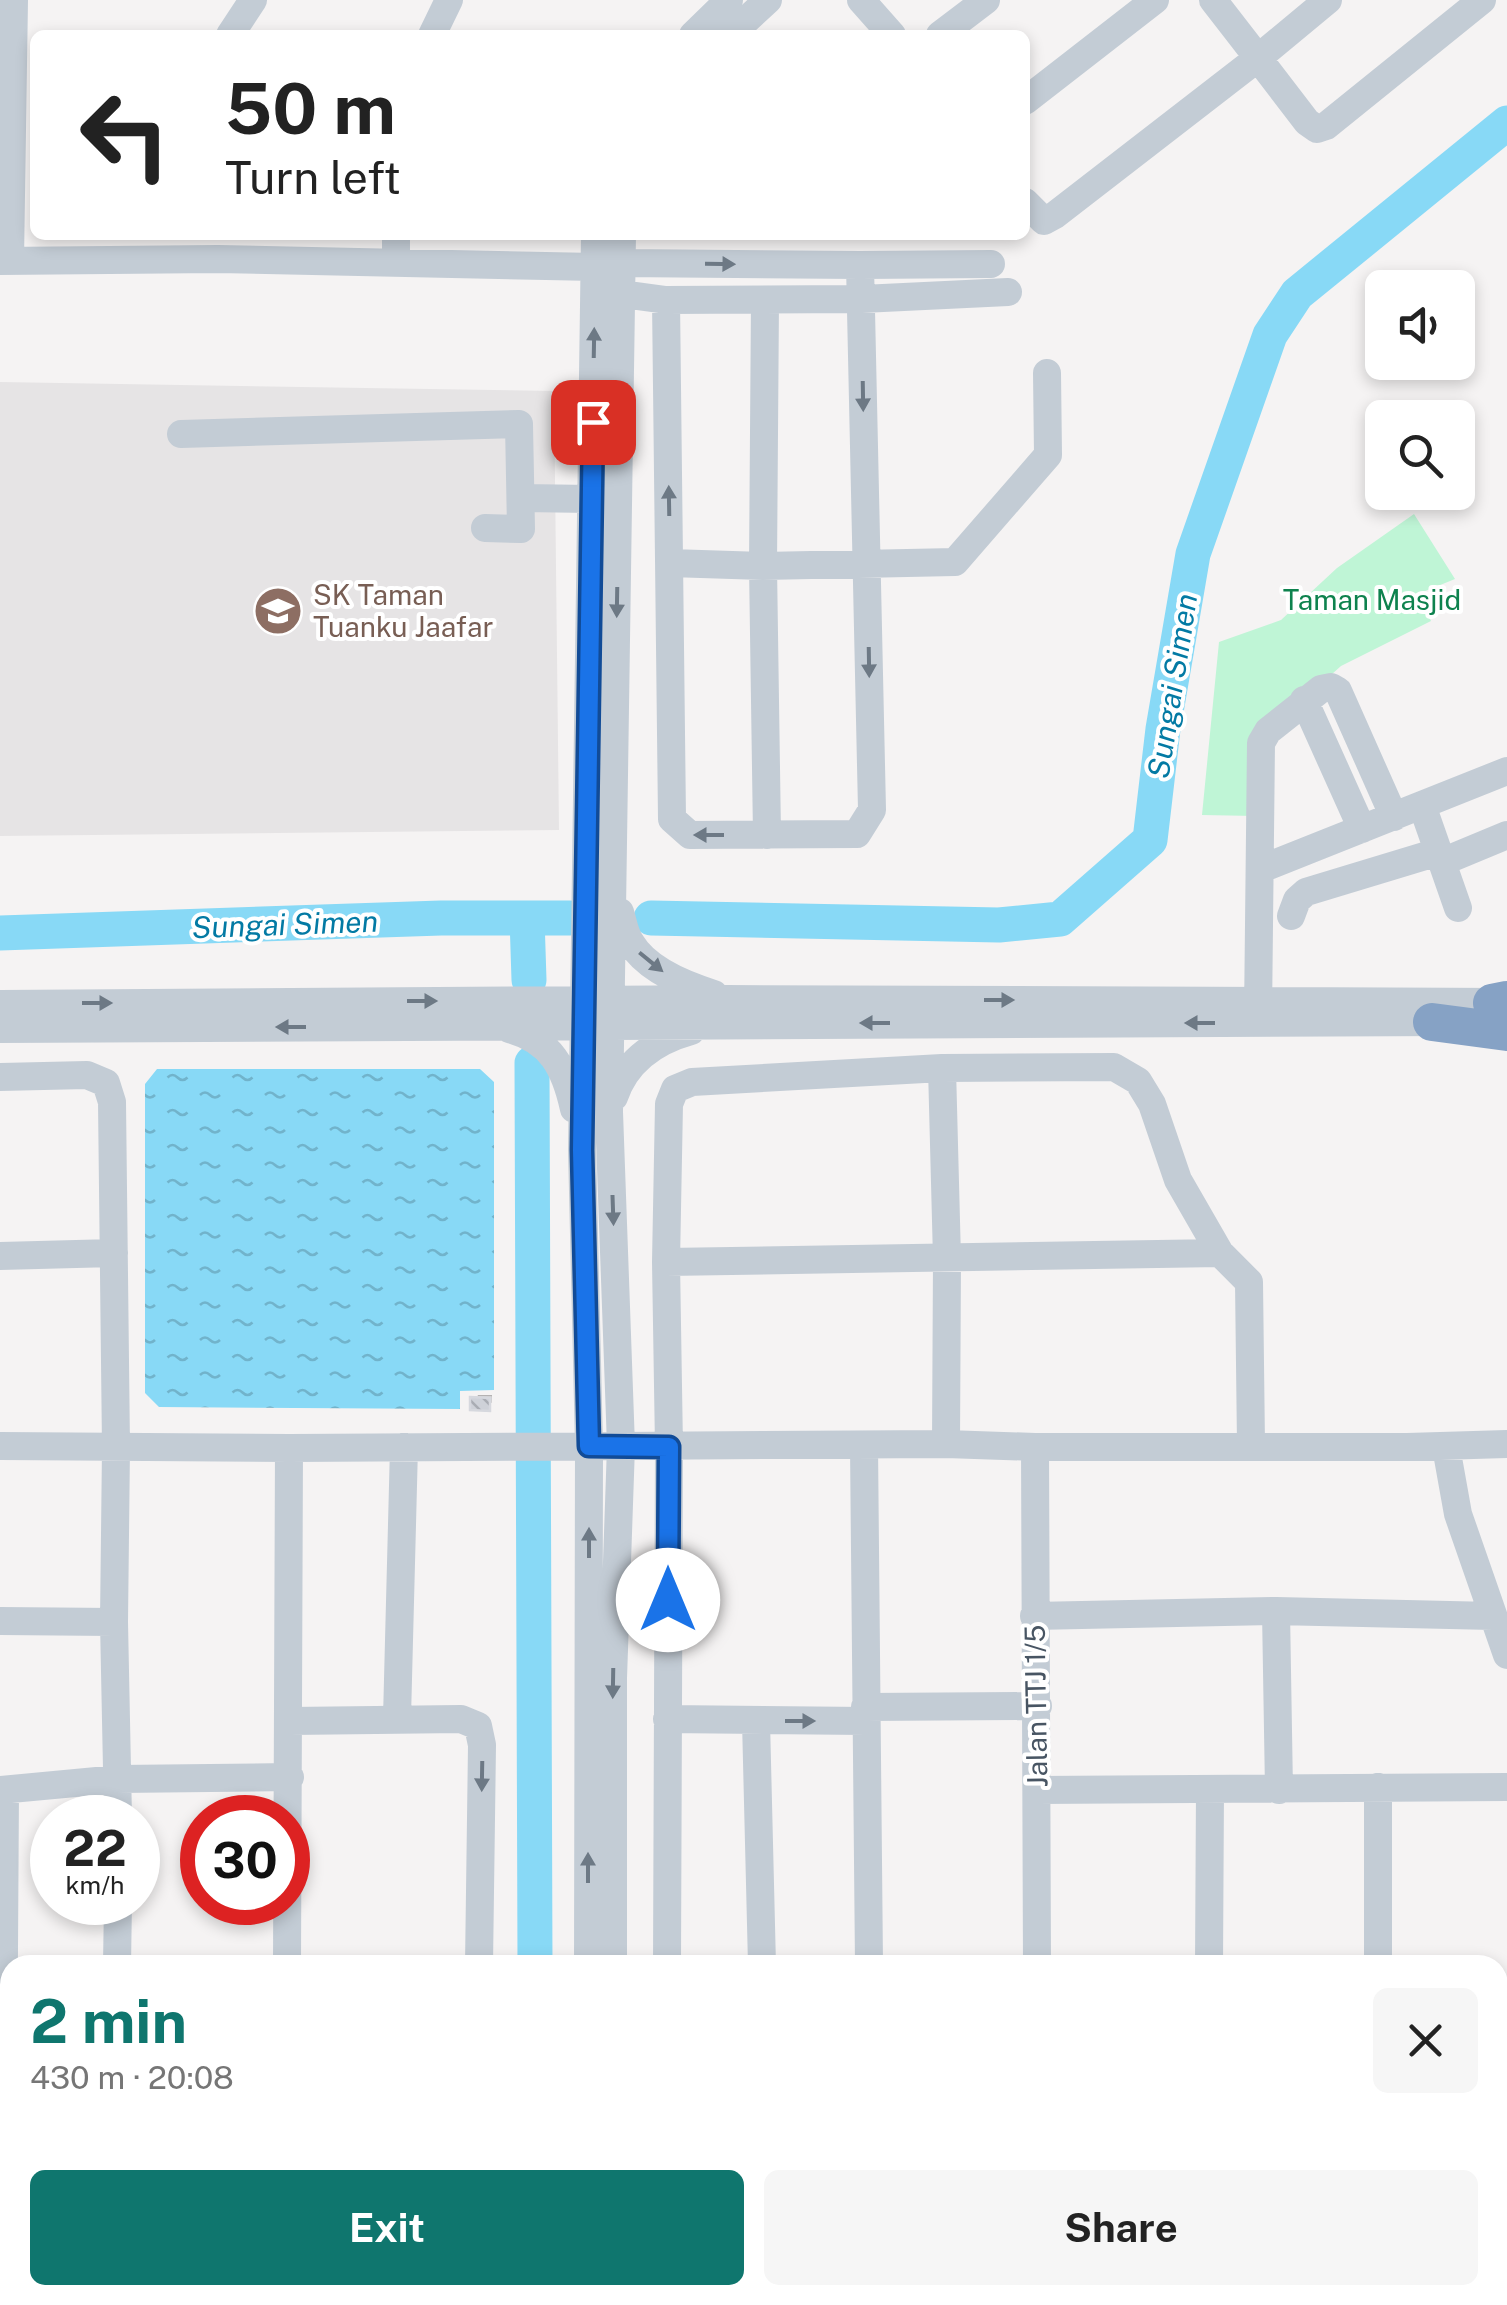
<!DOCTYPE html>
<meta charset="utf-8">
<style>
:root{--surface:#fff;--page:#f6f6f6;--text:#222;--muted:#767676;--accent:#0f766e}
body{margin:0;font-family:"Public Sans",sans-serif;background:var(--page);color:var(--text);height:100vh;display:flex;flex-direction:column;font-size:38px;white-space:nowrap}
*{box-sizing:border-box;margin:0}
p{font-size:32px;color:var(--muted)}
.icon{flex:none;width:55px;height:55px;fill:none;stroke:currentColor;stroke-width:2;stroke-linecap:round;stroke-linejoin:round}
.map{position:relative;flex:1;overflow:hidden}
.sheet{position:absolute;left:0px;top:1955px;width:1508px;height:350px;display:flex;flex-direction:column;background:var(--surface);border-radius:30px 30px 0 0;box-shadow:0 5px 15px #0003}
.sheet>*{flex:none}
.banner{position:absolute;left:30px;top:30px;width:1000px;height:210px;border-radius:15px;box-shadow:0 5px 15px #0003;background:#fff;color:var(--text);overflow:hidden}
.buttons{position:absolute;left:1365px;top:270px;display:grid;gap:20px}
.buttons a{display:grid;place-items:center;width:110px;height:110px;border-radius:15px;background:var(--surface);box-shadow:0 5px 15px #0003;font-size:50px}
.speed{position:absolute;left:30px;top:1795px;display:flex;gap:20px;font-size:50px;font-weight:700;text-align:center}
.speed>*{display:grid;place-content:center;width:130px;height:130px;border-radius:50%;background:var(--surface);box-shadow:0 5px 15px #0003;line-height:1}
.speed small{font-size:25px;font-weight:400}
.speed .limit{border:15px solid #d22;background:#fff;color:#111}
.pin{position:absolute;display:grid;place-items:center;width:85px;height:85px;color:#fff;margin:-42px;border-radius:20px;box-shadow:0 5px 15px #0006}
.me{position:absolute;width:110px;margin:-55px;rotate:0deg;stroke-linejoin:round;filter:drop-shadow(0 0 8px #0008)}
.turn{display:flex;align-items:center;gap:35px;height:210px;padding:0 30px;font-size:45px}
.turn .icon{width:130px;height:130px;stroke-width:2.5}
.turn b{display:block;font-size:70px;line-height:85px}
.round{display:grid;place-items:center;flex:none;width:105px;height:105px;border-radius:15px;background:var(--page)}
.head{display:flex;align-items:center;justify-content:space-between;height:170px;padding:0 30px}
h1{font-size:60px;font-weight:700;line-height:75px;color:var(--accent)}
.button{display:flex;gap:20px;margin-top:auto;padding:20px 30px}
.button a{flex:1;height:115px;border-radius:15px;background:var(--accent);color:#fff;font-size:40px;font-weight:700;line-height:115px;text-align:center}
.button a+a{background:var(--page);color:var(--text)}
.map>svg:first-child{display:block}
.education{fill:#e6e4e5}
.green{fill:#bff5d6}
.water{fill:url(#water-ripples)}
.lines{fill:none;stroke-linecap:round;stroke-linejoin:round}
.river{stroke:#88d9f6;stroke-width:35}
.building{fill:url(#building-back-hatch);stroke:#d6d8de;stroke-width:2.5;filter:url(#shadow)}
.minor{stroke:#c3ccd5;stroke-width:28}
.highway{stroke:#86a2c5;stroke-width:38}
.oneway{fill:#6d7985}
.route-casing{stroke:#114b97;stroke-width:25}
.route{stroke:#1a73e8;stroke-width:18}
.labels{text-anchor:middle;stroke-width:8;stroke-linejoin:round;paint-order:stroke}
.education-label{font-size:28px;fill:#785e54;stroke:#fff;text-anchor:start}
.park-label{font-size:28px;fill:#0e824e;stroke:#fff}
.street-label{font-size:28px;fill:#485563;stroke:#fff}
.water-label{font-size:30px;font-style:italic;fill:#037aa4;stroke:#fff}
</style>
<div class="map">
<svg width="1507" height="2305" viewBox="0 0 1507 2305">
<defs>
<pattern id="water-ripples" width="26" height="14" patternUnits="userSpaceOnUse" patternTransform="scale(2.5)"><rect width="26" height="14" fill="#88d9f6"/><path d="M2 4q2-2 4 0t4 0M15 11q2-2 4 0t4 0" fill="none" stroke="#71b3cb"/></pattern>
<pattern id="building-back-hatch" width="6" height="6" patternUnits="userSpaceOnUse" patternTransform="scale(2.5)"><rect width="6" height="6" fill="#ced1d8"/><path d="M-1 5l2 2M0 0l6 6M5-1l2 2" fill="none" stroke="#a9acb3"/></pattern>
<filter id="shadow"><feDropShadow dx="9" dy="-9" stdDeviation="0" flood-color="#0004"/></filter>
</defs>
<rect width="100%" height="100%" fill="#f5f3f3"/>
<!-- education -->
<path class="education" d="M0 382 554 391 559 830 0 836Z"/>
<!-- green -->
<path class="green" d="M1414 514 1455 579 1418 594 1431 621 1341 666 1268 731 1256 816 1202 815 1219 642 1281 620 1337 568Z"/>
<!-- water -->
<path class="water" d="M157 1069H480L494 1082V1390L460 1391V1409L159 1407 145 1393V1084Z"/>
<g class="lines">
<!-- river -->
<path class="river" d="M527 918 529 980
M651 918 999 925 1060 919 1150 840 1163 729 1193 554 1270 335 1297 294 1507 123
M0 933 441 918H570
M532 1063 535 1965
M533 2305V2295"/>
</g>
<!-- building -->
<path class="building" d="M470 1397 490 1398V1411L470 1410Z"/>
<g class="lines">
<!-- minor -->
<path class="minor" d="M861 0 892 35
M1213 0 1258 58 1328 0
M230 35 253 0
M432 35 449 0
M693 35 729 0
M730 35 768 0
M940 35 986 0
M1025 101 1155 0
M1025 202 1044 221 1055 215 1258 58 1307 122 1317 129 1326 126 1482 0
M10 260 14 0
M0 261 218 259 596 267 622 263 860 265 872 810 857 834 690 835 672 819 666 300
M396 262V235
M860 265 991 264
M610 282 622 294 666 300 862 299 1008 292
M765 300 763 566 767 835
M181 434 519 424 521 529 485 528
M522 498 592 499
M670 563 763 566 955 562 1048 455 1047 373
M1304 700 1362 829
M1422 805 1458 908
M1442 862 1507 835
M1261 869 1507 771
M620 912C623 922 625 935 631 943 647 970 685 985 714 994
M1291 916 1297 900 1306 892 1438 852
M0 1004 727 999 1507 1002
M1258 1016 1261 743 1268 731 1321 689 1331 687 1338 691 1394 817
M0 1029 1451 1022
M509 1029C551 1040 565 1068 574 1109
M942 1068 947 1259 946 1444
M0 1077 87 1075 106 1083 112 1102 116 1447 114 1622 118 1818
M614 1097C626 1061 655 1041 691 1031
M0 1256 114 1253
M666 1262 1220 1253
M864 1445 869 1965
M0 1446 289 1448 946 1444 1035 1447H1407L1507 1444
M1035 1447 1037 1965
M1446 1447 1458 1514 1507 1655
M1276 1611 1279 1790
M1034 1616 1276 1611 1493 1616
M0 1621 114 1622
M865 1707 1038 1706
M397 1718 404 1447
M667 1719 866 1721
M290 1721 461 1719 478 1726 482 1745 479 1965
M756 1721 762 1965
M1378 1787V1965
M0 1790 118 1779 290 1777
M1037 1790 1507 1787
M117 1965 118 1902
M287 1965 289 1448
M588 1965 589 1446 582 1150 595 235
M613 1965V1678L621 1446 609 1112 622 235
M667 1965 669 1447 666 1262 669 1104 675 1089 692 1082 942 1068 1114 1067 1138 1081 1152 1104 1178 1180 1220 1253 1249 1282 1251 1445
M1209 1965 1210 1789
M3 2105 5 1790
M1498 2106H1507
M0 2279H10
M1498 2284H1507
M589 2295V2305
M671 2295V2305
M862 2295V2305
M1036 2295V2305
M1359 2295V2305
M108 2305V2295
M280 2305V2295
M476 2305V2295
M613 2305V2295"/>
<!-- highway -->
<path class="highway" d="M1492 1003 1507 1000
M1432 1022 1507 1032"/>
</g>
<!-- one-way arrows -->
<defs><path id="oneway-solid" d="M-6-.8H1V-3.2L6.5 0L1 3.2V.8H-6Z" transform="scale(2.5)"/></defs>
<g class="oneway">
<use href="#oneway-solid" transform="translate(720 264) rotate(1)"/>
<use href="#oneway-solid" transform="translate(594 343) rotate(-89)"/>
<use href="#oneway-solid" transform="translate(863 396) rotate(89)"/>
<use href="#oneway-solid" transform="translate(669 501) rotate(-91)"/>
<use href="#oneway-solid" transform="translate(617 602) rotate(91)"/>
<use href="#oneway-solid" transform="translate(869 662) rotate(89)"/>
<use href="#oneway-solid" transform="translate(709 835) rotate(180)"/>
<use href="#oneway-solid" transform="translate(651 962) rotate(39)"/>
<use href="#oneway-solid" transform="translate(999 1000)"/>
<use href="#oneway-solid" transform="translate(422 1001)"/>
<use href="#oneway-solid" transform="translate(97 1003)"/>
<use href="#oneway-solid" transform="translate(875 1023) rotate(180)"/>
<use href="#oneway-solid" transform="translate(1200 1023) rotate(180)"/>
<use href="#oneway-solid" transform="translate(291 1027) rotate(180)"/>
<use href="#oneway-solid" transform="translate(613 1210) rotate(88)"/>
<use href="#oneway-solid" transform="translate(589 1543) rotate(-90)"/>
<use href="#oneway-solid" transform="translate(613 1683) rotate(91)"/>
<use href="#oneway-solid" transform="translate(800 1721)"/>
<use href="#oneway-solid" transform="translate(482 1776) rotate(91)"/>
<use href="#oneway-solid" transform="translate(588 1868) rotate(-90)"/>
</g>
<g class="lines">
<!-- route casing -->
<g class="route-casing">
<path id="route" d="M593 422 582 1150 589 1446 669 1447 668 1600"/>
</g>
<!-- route -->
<use href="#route" class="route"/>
</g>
<!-- icons -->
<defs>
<g id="school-disc" transform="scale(2.5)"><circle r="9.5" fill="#8d6e63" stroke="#fff"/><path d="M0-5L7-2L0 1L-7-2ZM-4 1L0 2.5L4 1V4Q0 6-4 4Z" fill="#fff"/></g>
</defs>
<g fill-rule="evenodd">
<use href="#school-disc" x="278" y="611"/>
</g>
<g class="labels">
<!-- education labels -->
<g class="education-label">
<text x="313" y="605">SK Taman<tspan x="313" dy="32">Tuanku Jaafar</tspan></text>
</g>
<!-- park labels -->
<g class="park-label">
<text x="1372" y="610">Taman Masjid</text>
</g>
<!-- street labels -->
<g class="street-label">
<text transform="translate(1036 1706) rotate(-91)" y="10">Jalan TTJ 1/5</text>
</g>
<!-- water labels -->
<g class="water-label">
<text transform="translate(1173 686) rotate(-81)" y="10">Sungai Simen</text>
<text transform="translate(285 925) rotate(-2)" y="10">Sungai Simen</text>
</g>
</g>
</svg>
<div class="buttons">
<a><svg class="icon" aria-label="sound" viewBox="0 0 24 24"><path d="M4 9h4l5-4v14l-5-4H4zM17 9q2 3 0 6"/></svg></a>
<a><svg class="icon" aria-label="search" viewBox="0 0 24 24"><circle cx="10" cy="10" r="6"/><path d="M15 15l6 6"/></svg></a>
</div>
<div class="speed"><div>22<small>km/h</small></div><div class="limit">30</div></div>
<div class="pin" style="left:593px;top:422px;background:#d93025"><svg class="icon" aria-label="arrive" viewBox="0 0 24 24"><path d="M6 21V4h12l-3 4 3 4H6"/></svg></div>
<svg class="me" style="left:668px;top:1600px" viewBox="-20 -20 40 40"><circle r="19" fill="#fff"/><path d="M0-13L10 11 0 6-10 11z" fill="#1a73e8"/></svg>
<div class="banner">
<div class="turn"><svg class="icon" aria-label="left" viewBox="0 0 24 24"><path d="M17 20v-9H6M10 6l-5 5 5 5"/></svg><div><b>50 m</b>Turn left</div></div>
</div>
<section class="sheet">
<div class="head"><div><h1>2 min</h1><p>430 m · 20:08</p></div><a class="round"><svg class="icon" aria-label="close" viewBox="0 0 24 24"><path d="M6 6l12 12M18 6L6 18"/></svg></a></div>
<div class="button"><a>Exit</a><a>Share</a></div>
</section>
</div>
